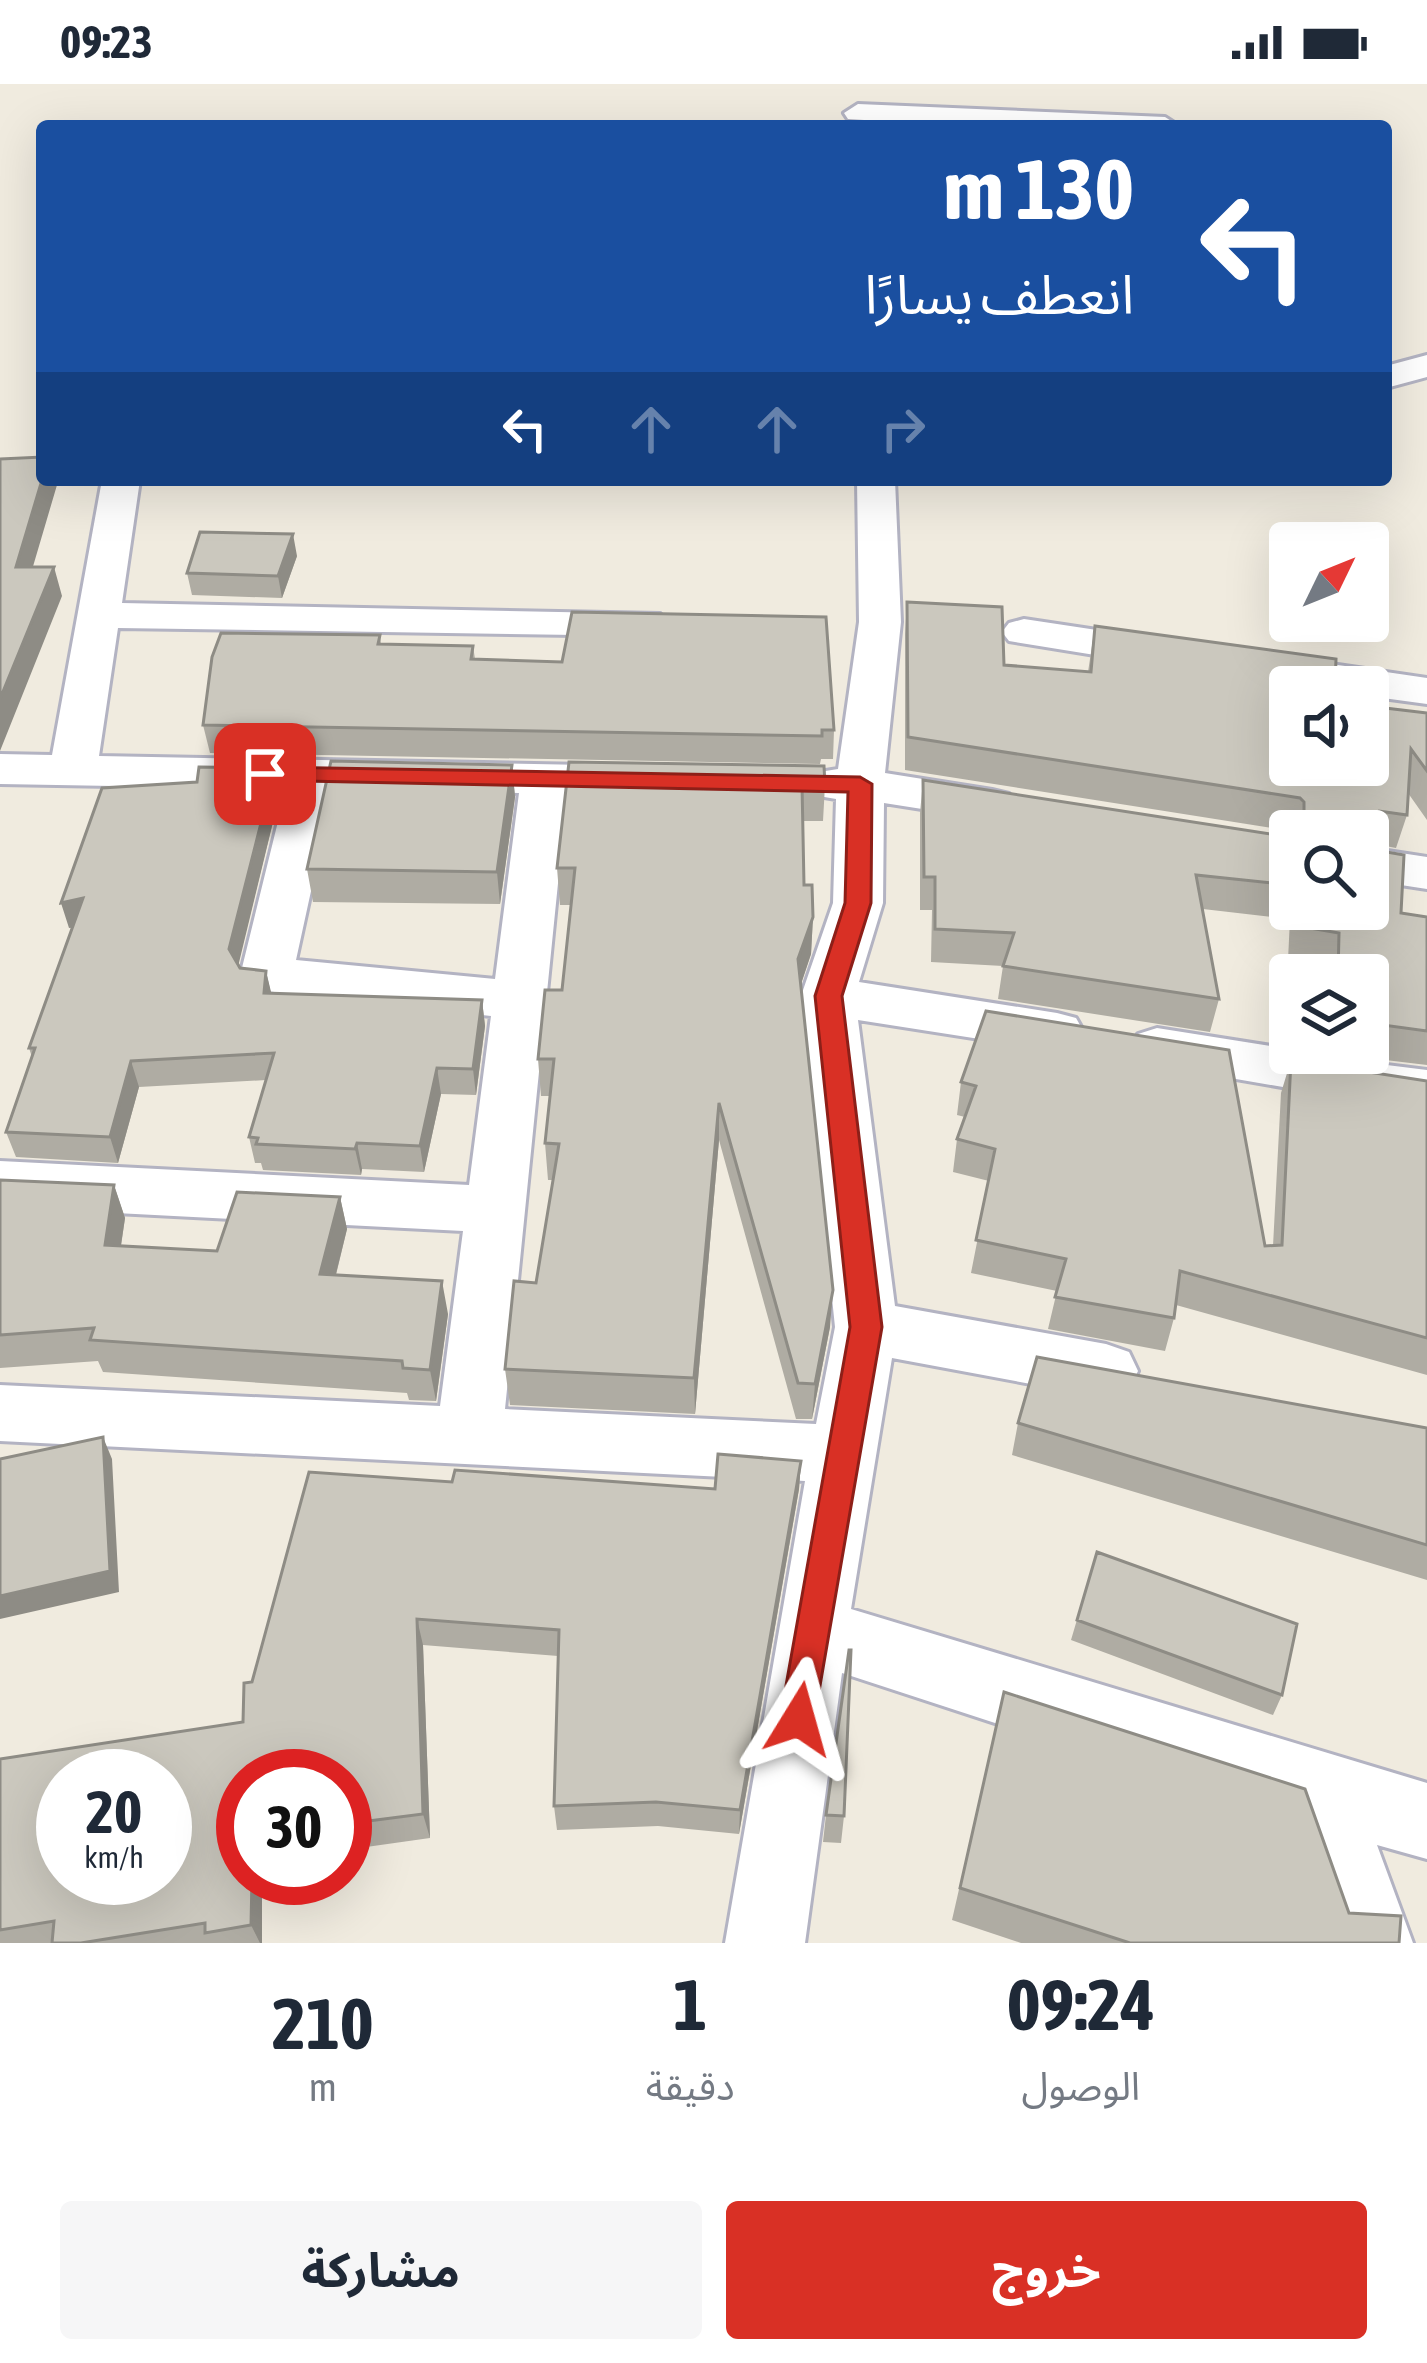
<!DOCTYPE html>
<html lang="ar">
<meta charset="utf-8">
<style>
:root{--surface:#fff;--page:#f6f6f7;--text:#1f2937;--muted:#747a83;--accent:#d93025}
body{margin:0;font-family:"Asap Condensed","Noto Sans Arabic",sans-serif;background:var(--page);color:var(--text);direction:rtl;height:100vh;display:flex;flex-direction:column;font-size:45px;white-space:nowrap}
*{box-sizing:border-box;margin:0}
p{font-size:39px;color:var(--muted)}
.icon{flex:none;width:66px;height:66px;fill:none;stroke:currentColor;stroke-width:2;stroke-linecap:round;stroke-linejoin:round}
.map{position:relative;height:1859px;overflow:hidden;direction:ltr}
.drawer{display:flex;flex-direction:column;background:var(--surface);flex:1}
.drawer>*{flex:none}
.guide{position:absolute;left:36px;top:36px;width:1356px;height:366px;border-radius:12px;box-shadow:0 12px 48px #0002;direction:rtl;background:#1a4fa0;color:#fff;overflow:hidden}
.needle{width:78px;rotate:47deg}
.controls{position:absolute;left:1269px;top:438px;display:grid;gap:24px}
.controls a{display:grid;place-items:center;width:120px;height:120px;border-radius:12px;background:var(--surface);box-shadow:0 12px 48px #0002;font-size:60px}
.speed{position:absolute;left:36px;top:1665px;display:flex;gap:24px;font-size:60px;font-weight:700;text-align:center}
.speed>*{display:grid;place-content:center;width:156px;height:156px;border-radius:50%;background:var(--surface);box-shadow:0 12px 48px #0002;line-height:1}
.speed small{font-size:30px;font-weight:400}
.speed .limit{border:18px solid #d22;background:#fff;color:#111}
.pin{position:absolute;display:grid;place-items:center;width:102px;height:102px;color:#fff;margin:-51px;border-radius:24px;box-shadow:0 6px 18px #0006}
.me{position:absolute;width:132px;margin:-66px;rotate:8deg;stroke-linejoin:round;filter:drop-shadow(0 0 9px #0008)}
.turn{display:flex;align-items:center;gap:42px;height:252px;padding:0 60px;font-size:54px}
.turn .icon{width:156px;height:156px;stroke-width:2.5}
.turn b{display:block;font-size:84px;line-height:102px}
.lanes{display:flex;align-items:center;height:114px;padding:0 60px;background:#0003;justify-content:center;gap:60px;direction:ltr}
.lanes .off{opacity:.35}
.eta{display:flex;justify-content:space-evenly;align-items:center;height:204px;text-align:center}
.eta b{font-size:72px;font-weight:700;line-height:84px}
.primary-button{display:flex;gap:24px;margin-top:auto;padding:24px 60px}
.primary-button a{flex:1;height:138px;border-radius:12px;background:var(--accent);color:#fff;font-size:48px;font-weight:700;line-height:138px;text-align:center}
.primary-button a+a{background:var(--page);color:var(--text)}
.status{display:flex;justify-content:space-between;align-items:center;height:84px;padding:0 60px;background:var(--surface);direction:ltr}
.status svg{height:33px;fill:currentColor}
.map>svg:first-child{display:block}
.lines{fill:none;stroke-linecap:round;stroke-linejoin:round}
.minor-casing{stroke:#b3b3c2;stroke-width:6}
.minor{fill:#fff;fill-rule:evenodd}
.wall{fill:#afaca3}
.shaded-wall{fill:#8e8c85}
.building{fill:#cbc8be;stroke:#8e8c85;stroke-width:3;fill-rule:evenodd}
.route{fill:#d93025;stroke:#8d1f18;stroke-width:3}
</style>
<div class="status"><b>09:23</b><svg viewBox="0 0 49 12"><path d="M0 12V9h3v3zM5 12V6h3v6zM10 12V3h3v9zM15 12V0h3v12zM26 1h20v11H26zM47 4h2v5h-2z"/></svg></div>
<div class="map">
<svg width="1427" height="1859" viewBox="0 0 1427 1859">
<rect width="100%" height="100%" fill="#f0ebdf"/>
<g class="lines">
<!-- minor casing -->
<g class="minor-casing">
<path id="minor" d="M858 20 1165 33 1179 42H962L848 35 844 29Z
M1427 271V293L1386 304V282Z
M102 396H140L122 519 660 530 666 539 660 548 645 552 118 544 99 672 639 682 656 687 663 697 656 707 639 712 567 710 505 1325 816 1340 835 1243 801 912 833 819 836 715 807 710 800 700 807 690 838 685 859 538 857 396H895L901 538 885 689 992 706 1009 710 1016 721 1009 732 992 736 884 719 883 819 859 898 1057 929 1076 934 1084 948 1076 962 1057 967 858 936 895 1222 1106 1260 1129 1268 1138 1287 1129 1306 1106 1314 892 1274 851 1525 1427 1699V1775L1377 1761 1413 1859H1333L1291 1736 842 1589 805 1859H725L805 1397 0 1357V1301L440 1322 463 1147 0 1123V1077L469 1101 491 932 247 905 240 892 286 705 0 700V670L52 671ZM333 706 519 709 495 895 296 876Z
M1024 535 1163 556 1178 560 1185 569 1178 578 1163 582 1009 557 1002 548 1009 539Z
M1263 570 1427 594V620L1368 612V603H1309L1247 592 1241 583 1247 574Z
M1368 764 1427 773V805L1368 796Z
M1157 944 1290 965V969L1427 986V1028L1138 978 1130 964 1138 950Z"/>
</g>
<!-- minor -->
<use href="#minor" class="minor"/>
</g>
<!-- wall -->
<path class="wall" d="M297 472 282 514 192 511 187 489Z
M907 518 1004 581 1088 588 1095 542 1290 681 1427 629V736L1408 709 1407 731 1396 764 1375 760V766L1401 829 1427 833V981L1327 969H1368V891H1328V882L1288 876 1290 835 1203 825 1219 915 1210 948 998 915 1003 882 931 878 932 826H920V729L923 696 1290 753V825H1368V747H1291L905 686V550Z
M380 551 381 560 473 562 475 575 834 646 833 675H821L820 680 210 669 203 641Z
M569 678 825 701 823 737H803L804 801 813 833 811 870 801 900 830 1243 812 1335H796L719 1056 695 1330 510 1321 505 1285 536 1199 553 1096H548L545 1059 550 1012H541L538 975 562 906 571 821H560L557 784Z
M512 681 515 713 500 820 313 818 307 785Z
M275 684 280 709 238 880 240 884 266 887 271 910 482 916 485 942 476 1011 441 1010 424 1088 362 1085 361 1091 263 1086 261 1079H255L249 1053 266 996 139 1003 118 1079 16 1073 6 1048 32 973 29 964 72 844H69L197 698Z
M986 927 1265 1162H1273L1281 1009 1291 976 1427 997V1291L1176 1221 1174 1234 1165 1267 1048 1245 1057 1207 971 1189 989 1097 953 1088 957 1055 965 1033 957 1031 961 998Z
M0 1096 114 1101 125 1134 121 1162 217 1167 340 1113 347 1145 336 1191 448 1230 436 1317 409 1316 407 1309 103 1288 98 1277 0 1284Z
M1018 1339 1427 1344V1496L1012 1371Z
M801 1377 799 1405 739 1750 658 1742 557 1746 554 1722 558 1572 423 1561 430 1754 345 1766V1692H243V1794H262V1859H0V1675L243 1638 252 1598 452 1398 715 1405Z
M1097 1468 1282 1611 1273 1631 1071 1556Z
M1004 1608 1349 1829 1399 1859H1021L952 1836Z
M826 1731 844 1732 841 1759 823 1758Z"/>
<!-- shaded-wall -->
<path class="shaded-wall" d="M42 396H56L57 401 24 513 16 483Z
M293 450 297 472 282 514 278 492Z
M54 483 62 512 0 667V615Z
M512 681 515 713 500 820 497 788Z
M275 684 280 709 236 891 229 865Z
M83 814 91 840 69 844 61 819Z
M813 833 811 870 797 912 798 875Z
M266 887 272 912 264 909Z
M482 916 485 942 476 1011 473 985Z
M131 977 139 1003 118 1079 110 1053Z
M437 984 441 1010 424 1088 420 1062Z
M719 1019V1056L695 1330 694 1294Z
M357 1059 362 1085 361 1091 355 1065Z
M114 1101 125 1134 116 1194 105 1161Z
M340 1113 347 1145 328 1222 320 1190Z
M442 1197 448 1230 436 1317 430 1286Z
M833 1206 830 1243 812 1335 815 1300Z
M103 1353 112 1375 119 1508 0 1535V1512Z
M801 1377 799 1405 739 1750 740 1726Z
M417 1535 423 1561 430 1754 423 1730Z
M252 1794H262V1859H260L251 1841Z"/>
<!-- building -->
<path class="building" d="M42 373V396L16 483H54L0 615V375Z
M200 448 293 450 278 492 187 489Z
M907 518 1002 523 1004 581 1091 588 1095 542 1336 575 1335 603H1290V681H1368V622L1427 629V687L1411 665 1407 731 1379 727 1374 731 1375 766 1404 771 1401 829 1427 833V947L1368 939V891H1338L1339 849 1298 842 1299 825H1368V747H1304V718L1300 714 908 653Z
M572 528 826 533 834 646H822V652L203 641 212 573 221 549 380 551 378 560 473 562 471 575 562 578Z
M331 677 512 681 497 788 307 785Z
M569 678 824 682 825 701 802 700 804 801H812L813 833 798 875 833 1206 815 1300 798 1299 719 1019 694 1294 505 1285 514 1197 536 1199 559 1060 545 1059 554 975H538L545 906H562L575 784H557Z
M199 683 275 684 229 865 240 884 266 887 264 909 482 916 473 985 437 984 420 1062 357 1059 355 1065 256 1060 258 1054 249 1053 274 969 131 977 110 1053 6 1048 35 964H29L83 814 61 819 102 704 197 698Z
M923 696 1290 753V801L1196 791 1219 915 1003 882 1014 849 935 845V793H924Z
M986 927 1229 966 1265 1162 1282 1161 1291 976 1427 997V1254L1180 1187 1174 1234 1055 1213 1066 1175 976 1156 995 1065 957 1055 976 1002 961 998Z
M0 1096 114 1101 105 1161 217 1167 237 1108 340 1113 320 1190 442 1197 430 1286 403 1284 402 1277 90 1256 94 1244 0 1251Z
M1037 1273 1427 1344V1461L1018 1339Z
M103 1353 110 1487 0 1512V1375Z
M718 1370 801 1377 740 1726 656 1718 554 1722 559 1546 417 1535 423 1730 345 1740V1692H243V1794H252L251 1841 205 1849V1839L81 1859H52L54 1837 0 1846V1675L243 1638 244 1599 252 1598 309 1388 452 1398 455 1386 715 1405ZM63 1692H165V1794H63Z
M1097 1468 1297 1540 1282 1611 1077 1536Z
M849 1566H851L844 1732 826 1731Z
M1004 1608 1305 1705 1349 1829 1401 1832 1399 1859H1130L960 1804Z"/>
<!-- route -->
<path class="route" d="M265 683 860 693 872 700 871 819 842 912 882 1243 812 1648 799 1653 786 1648 780 1635 850 1243 815 912 845 819 848 708 256 696 253 690Z"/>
</svg>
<div class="controls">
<a><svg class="needle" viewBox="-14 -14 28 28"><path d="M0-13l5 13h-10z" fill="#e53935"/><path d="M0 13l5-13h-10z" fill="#747a83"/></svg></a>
<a><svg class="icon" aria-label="sound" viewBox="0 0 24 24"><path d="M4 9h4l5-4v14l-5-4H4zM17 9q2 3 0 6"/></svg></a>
<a><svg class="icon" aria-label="search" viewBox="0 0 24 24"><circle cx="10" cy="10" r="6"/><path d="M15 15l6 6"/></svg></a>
<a><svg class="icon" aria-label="layers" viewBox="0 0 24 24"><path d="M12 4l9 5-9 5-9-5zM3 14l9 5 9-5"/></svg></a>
</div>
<div class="speed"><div>20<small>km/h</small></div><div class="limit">30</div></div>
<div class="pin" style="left:265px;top:690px;background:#d93025"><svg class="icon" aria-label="arrive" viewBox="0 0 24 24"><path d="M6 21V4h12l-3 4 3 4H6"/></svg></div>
<svg class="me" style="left:799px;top:1635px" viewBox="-20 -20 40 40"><path d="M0-17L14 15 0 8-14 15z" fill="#d93025" stroke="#fff" stroke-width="4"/></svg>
<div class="guide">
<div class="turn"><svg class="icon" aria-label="left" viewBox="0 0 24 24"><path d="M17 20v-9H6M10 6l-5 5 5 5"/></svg><div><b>130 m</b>انعطف يسارًا</div></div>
<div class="lanes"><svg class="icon" aria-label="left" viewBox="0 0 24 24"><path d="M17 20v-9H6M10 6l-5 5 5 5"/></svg><svg class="icon off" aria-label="ahead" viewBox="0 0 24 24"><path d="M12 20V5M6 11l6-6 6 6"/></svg><svg class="icon off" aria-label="ahead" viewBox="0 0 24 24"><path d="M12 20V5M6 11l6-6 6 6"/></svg><svg class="icon off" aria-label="right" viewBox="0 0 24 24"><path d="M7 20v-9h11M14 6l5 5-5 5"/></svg></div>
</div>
</div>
<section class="drawer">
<div class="eta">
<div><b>09:24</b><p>الوصول</p></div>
<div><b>1</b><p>دقيقة</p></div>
<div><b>210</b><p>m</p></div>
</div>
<div class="primary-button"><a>خروج</a><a>مشاركة</a></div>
</section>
